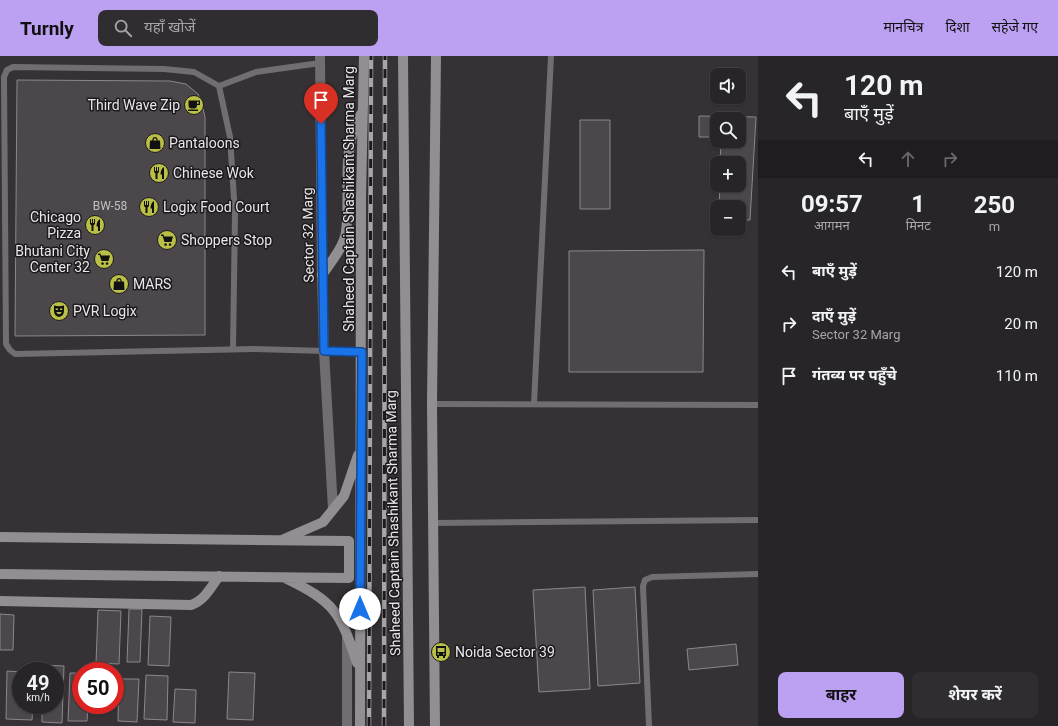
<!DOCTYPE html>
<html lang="hi">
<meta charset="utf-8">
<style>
:root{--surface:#282528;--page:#302d30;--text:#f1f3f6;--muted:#a5a5a8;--line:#444245;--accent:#bca0f2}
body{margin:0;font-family:Roboto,"Noto Sans Devanagari",sans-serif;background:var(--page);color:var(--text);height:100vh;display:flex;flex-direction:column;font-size:15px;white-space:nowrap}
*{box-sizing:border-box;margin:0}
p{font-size:13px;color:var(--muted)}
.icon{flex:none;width:22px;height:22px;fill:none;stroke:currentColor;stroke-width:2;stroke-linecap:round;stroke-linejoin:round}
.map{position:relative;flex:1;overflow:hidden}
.details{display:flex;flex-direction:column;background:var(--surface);width:300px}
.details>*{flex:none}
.banner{background:#282528;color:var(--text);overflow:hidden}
.fabs{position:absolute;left:710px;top:12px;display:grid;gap:8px}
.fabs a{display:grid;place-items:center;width:36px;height:36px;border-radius:8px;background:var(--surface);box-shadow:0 1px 3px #0004,0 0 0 1px var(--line);font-size:20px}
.speed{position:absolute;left:12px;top:606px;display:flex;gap:8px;font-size:20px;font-weight:700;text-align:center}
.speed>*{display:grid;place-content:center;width:52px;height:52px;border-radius:50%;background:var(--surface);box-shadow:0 1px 3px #0004,0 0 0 1px var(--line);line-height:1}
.speed small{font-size:10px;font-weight:400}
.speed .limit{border:6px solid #d22;background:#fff;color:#111}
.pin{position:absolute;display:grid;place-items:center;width:34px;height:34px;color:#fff;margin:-41px -17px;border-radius:50% 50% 50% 0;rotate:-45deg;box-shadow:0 0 4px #0007}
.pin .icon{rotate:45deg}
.me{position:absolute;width:44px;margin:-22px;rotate:0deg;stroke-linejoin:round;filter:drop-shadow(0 0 3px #0008)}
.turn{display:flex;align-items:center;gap:14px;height:84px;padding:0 20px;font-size:18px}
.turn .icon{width:52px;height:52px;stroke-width:2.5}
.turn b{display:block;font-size:28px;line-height:34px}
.lanes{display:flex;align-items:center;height:38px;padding:0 20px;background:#0003;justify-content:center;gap:20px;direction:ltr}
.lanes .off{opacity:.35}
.eta{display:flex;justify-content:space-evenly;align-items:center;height:68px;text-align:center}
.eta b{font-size:24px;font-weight:700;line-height:28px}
.cta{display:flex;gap:8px;margin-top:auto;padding:8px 20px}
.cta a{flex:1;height:46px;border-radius:8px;background:var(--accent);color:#111;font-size:16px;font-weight:700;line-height:46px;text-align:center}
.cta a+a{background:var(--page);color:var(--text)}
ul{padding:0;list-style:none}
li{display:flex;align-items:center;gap:12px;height:52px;padding:0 20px}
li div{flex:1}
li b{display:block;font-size:15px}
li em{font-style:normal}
header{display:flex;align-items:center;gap:24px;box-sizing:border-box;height:56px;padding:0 20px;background:var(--accent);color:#111}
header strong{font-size:19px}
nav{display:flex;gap:22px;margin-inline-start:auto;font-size:14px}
.search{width:280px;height:36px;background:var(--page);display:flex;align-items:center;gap:10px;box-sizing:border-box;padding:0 14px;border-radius:8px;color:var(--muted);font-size:15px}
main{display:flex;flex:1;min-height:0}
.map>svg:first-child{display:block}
.building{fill:#4b474a;stroke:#8b878b}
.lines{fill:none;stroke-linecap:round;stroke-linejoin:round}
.lane{stroke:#706e70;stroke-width:6}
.street{stroke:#706e70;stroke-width:10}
.secondary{stroke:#928f92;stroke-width:10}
.rail-casing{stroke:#a7a5a7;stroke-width:4.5}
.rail{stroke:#1c1a1c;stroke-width:3;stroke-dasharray:9;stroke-linecap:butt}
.route-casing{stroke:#114b97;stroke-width:10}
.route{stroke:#1a73e8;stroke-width:7}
.labels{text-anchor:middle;stroke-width:3;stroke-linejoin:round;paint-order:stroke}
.number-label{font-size:12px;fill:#c2bfc1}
.poi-label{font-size:14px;fill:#e9e7e9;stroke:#1c1a1c;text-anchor:start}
.street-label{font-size:14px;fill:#e9e7e9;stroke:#1c1a1c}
</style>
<header>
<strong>Turnly</strong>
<div class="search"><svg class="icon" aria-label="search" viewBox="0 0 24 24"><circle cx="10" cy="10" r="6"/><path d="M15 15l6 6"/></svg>यहाँ खोजें</div>
<nav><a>मानचित्र</a><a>दिशा</a><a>सहेजे गए</a></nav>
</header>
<main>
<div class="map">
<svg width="758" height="670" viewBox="0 0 758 670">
<rect width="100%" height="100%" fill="#353135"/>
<!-- building -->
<path class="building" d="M17 24 170 25 186 28 198 38 201 45 205 61V279L15 280Z
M699 60 756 61 750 164H739V151H719L720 129H739V107H720L721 85H739V63H717V81H699Z
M580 64H610V153H580Z
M704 194 703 316H569V195Z
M585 531 590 633 539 636 533 534Z
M635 531 640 627 598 630 593 534Z
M129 553H142L140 606H127Z
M98 554 121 555 119 608 96 607Z
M0 558 14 559 13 594H0Z
M150 560 171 561 169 610 148 609Z
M736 588 738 609 689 614 687 593Z
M44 609 64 610 62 667 42 666V649H55V615H44Z
M7 615 21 616V649H33L32 664 6 663Z
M229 616 255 617 253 664 227 663Z
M70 617H81V649H88L87 665H68Z
M146 619 168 620 167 664 144 663Z
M119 623H139L137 666 118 665Z
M175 633 196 634 195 667 173 666Z"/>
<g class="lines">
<!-- lane -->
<path class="lane" d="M320 7 256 16 219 30 194 16 164 13 13 11 7 14 4 21 6 288 10 294 15 298 254 293 362 296
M219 30 230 81 235 158 233 293
M432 348 758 349
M534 348 551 0
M434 467 758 464
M649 670 643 530 645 524 652 521 758 518"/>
<!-- street -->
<path class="street" d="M320 0 322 219 324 295 333 453
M347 580V670"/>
<!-- secondary -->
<path class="secondary" d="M403 0 409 670
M322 219C330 207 344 191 346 176 351 138 340 93 361 58
M0 481 349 485V522L0 518
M284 483 323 466 344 440 358 399
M285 522C335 546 340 556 357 607
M0 545 191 549C205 544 211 531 219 520
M360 670 361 142 364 0
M435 670 432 348 436 0"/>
<!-- rail casing -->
<g class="rail-casing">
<path id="rail" d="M369 670 371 0
M384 670 385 0"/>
</g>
<!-- rail -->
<use href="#rail" class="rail"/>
</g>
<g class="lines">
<!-- route casing -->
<g class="route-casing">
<path id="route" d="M321 68 324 295 362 296 360 553"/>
</g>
<!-- route -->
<use href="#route" class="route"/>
</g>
<!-- icons -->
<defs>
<g id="cafe-disc" transform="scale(1)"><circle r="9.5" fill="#bac045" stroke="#1c1a1c"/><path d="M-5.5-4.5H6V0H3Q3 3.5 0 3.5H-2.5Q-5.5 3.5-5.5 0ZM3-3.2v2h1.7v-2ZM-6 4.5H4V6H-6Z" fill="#111"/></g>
<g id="shop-disc" transform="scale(1)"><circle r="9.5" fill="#bac045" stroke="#1c1a1c"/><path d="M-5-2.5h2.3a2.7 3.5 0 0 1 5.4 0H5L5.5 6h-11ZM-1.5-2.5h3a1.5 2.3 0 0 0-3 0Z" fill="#111"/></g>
<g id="restaurant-disc" transform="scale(1)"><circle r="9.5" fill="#bac045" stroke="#1c1a1c"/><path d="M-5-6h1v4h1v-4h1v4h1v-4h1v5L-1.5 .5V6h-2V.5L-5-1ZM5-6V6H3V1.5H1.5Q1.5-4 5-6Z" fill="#111"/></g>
<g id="supermarket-disc" transform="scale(1)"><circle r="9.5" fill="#bac045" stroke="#1c1a1c"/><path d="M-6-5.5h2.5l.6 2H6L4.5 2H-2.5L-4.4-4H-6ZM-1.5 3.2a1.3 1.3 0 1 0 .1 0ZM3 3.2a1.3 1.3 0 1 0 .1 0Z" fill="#111"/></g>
<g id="theatre-disc" transform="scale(1)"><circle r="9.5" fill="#bac045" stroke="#1c1a1c"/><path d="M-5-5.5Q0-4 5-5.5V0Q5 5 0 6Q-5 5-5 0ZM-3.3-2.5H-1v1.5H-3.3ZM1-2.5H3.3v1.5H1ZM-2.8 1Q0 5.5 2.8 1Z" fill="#111"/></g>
<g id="bus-disc" transform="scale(1)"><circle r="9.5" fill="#bac045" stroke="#1c1a1c"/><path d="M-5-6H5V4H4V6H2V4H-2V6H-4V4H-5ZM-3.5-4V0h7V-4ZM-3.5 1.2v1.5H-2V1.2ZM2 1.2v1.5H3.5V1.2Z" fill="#111"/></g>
</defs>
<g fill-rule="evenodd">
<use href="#cafe-disc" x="194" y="49"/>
<use href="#shop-disc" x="155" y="87"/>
<use href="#restaurant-disc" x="159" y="117"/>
<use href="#restaurant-disc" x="149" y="151"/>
<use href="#restaurant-disc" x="95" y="169"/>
<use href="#supermarket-disc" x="167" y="184"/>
<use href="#supermarket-disc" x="104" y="203"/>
<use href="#shop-disc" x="119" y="228"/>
<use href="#theatre-disc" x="59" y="255"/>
<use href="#bus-disc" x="441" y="596"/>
</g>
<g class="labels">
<!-- number labels -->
<g class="number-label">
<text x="110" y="154">BW-58</text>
</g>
<!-- poi labels -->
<g class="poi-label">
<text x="180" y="54" text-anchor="end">Third Wave Zip</text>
<text x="169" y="92">Pantaloons</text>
<text x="173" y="122">Chinese Wok</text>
<text x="163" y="156">Logix Food Court</text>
<text x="81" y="166" text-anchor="end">Chicago<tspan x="81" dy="16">Pizza</tspan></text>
<text x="181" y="189">Shoppers Stop</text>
<text x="90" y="200" text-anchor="end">Bhutani City<tspan x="90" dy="16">Center 32</tspan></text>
<text x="133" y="233">MARS</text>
<text x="73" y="260">PVR Logix</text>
<text x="455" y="601">Noida Sector 39</text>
</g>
<!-- street labels -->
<g class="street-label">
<text transform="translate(349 143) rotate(-90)" y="5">Shaheed Captain Shashikant Sharma Marg</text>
<text transform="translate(308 179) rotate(-91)" y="5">Sector 32 Marg</text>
<text transform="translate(393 467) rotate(-91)" y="5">Shaheed Captain Shashikant Sharma Marg</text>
</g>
</g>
</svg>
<div class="fabs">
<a><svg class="icon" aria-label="sound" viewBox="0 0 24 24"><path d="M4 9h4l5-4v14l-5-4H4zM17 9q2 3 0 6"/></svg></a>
<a><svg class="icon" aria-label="search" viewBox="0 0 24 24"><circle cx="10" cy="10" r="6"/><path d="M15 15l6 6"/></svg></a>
<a>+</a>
<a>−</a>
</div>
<div class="speed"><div>49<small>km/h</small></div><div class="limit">50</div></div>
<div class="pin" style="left:321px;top:68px;background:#d93025"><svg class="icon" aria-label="arrive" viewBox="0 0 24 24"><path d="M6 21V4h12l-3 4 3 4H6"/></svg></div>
<svg class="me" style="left:360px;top:553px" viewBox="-20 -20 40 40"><circle r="19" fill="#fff"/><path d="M0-13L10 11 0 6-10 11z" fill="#1a73e8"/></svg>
</div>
<section class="details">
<div class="banner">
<div class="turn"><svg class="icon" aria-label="left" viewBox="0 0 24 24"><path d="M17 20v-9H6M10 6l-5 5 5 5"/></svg><div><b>120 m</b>बाएँ मुड़ें</div></div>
<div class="lanes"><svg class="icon" aria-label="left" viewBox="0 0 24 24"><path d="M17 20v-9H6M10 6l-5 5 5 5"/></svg><svg class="icon off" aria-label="ahead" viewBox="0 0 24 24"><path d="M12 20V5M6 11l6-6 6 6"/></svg><svg class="icon off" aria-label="right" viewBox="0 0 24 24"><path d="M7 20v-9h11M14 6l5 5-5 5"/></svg></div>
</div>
<div class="eta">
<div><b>09:57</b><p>आगमन</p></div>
<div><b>1</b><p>मिनट</p></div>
<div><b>250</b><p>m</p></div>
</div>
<ul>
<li><svg class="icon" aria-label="left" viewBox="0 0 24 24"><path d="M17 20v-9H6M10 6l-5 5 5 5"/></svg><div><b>बाएँ मुड़ें</b></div><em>120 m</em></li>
<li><svg class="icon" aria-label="right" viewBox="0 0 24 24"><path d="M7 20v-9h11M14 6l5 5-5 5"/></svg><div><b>दाएँ मुड़ें</b><p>Sector 32 Marg</p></div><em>20 m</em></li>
<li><svg class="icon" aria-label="arrive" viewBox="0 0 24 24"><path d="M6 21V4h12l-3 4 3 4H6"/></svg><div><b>गंतव्य पर पहुँचे</b></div><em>110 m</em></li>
</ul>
<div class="cta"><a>बाहर</a><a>शेयर करें</a></div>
</section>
</main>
